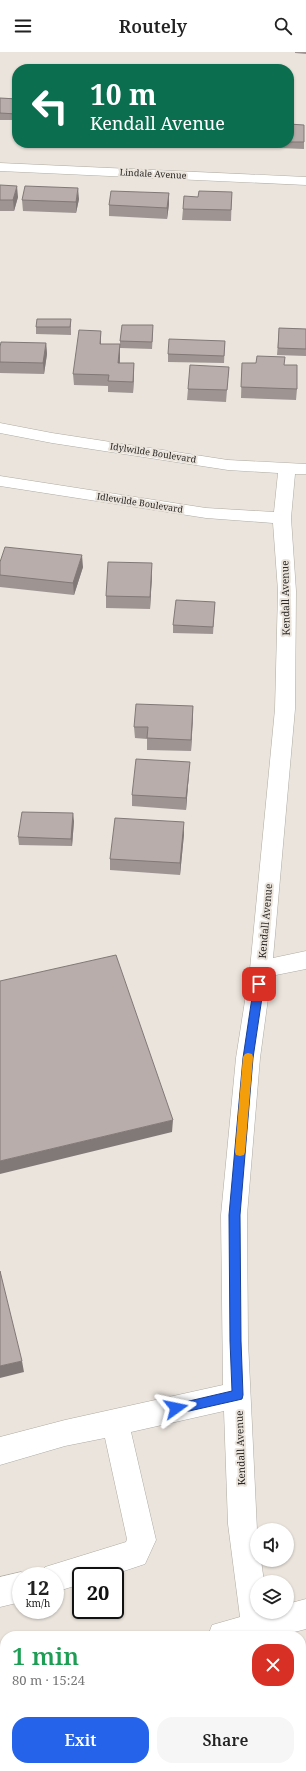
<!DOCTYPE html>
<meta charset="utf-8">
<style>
:root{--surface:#fff;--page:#f6f6f6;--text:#222;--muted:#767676;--accent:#2563eb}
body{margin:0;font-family:"Noto Serif",serif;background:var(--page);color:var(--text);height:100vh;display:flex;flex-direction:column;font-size:15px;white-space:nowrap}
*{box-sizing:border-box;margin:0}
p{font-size:13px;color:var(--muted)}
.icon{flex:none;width:22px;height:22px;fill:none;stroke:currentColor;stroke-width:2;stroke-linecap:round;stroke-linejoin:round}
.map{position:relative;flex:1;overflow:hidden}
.drawer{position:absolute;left:0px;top:1579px;width:306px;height:140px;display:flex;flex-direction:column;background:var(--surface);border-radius:16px 16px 0 0;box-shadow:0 1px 3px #0004}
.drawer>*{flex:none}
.guide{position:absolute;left:12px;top:12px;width:282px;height:84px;border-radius:16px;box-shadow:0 1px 3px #0004;background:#0b6e4f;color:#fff;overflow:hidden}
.buttons{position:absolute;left:250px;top:1471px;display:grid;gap:8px}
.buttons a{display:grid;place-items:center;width:44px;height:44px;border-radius:50%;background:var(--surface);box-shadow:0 1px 3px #0004;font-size:20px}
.speed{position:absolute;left:12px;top:1515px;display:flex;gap:8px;font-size:20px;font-weight:700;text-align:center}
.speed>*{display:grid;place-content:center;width:52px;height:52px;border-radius:50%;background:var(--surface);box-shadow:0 1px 3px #0004;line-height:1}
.speed small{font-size:10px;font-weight:400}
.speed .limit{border:2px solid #111;border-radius:6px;background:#fff;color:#111}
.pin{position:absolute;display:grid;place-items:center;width:34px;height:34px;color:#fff;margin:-17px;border-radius:8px;box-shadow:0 2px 6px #0006}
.me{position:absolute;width:44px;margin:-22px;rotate:78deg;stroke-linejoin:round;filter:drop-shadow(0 0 3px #0008)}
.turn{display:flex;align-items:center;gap:14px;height:84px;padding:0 12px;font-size:18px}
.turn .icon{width:52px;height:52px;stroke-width:2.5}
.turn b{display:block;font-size:28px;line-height:34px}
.round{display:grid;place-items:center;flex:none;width:42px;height:42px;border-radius:16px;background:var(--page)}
.head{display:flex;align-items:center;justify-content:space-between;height:68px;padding:0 12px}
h1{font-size:24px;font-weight:600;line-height:30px;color:#1e9e55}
.cta{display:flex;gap:8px;margin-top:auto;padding:8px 12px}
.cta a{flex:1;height:46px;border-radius:16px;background:var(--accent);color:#fff;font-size:16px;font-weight:600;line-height:46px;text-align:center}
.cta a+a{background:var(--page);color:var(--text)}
header{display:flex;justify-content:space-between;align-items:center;height:52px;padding:0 12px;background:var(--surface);font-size:18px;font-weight:600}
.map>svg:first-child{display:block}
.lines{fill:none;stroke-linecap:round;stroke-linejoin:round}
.minor-casing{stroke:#b0aba3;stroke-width:1}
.major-casing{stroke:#ad726f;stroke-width:1}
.minor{fill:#fff;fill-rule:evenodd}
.major{fill:#f8c3c1;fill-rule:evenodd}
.wall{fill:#9e9592}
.shaded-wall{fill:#817977}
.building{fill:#b8adaa;stroke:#817977}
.route{fill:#2563eb;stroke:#184099}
.slow{fill:#f59e0b}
.labels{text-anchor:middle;stroke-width:4;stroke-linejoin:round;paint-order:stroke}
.far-street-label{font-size:9px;fill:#2a2724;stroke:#eae4dc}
.street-label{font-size:10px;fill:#2a2724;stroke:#eae4dc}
</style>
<header><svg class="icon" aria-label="menu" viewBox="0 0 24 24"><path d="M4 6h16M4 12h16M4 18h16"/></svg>Routely<svg class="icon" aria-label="search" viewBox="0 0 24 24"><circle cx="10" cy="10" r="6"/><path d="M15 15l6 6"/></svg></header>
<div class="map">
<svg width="306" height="1719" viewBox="0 0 306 1719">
<rect width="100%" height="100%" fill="#eae4dc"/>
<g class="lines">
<!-- minor casing -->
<g class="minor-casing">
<path id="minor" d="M0 111 306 125V133L0 119Z
M0 371 52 381 228 408 306 412V422H295L291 466 296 539 295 657 273 906 306 899V917L271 924 260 1006 247 1163 248 1289 257 1478V1508H261L264 1530H257V1560H287V1552L306 1547V1577L279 1584H208L212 1573 240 1565 228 1472 224 1359 131 1380 156 1488 145 1512 109 1524H81V1532L55 1540V1524H41L45 1515 126 1490 127 1487 105 1386 65 1394 0 1413V1385L65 1368 223 1333 221 1163 236 1006 250 917 275 657 278 539 273 471 206 466 0 434V424L206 456 274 460 278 421 228 418 52 391 0 381Z
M21 1520 30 1524H21V1550L0 1555V1525Z
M5 1628V1658L0 1659V1629Z"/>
</g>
<!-- major casing -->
<g class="major-casing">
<path id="major" d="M306 1627V1657L301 1658V1628Z
M28 1714H75L73 1719H26Z"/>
</g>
<!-- minor -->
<use href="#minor" class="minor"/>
<!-- major -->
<use href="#major" class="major"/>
</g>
<!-- wall -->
<path class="wall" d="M295 0H306V2L295 1Z
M0 46 17 47V68H0Z
M289 72 304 90V97L279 96V94H267V91H289Z
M193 91H239V92Z
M0 133 18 145 14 159H0Z
M232 140 231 169 182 168 183 157 198 145Z
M169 141V152L167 167 109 164V153Z
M79 147 76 161 23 159 22 148Z
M71 267V283L36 282V275Z
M279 276 306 277V304L277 303Z
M101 279V292H120V289L153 281 152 297 120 296V311H134V322L133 341 108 340V334L74 333 73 322Z
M225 289 224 311 168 310V302Z
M46 291 47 302 44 322 0 321V295Z
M242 311 284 313 297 337 296 348 241 346Z
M229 315 226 350 187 348 188 337Z
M0 510 83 515 74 543 0 535Z
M152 523 150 557 106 556V544Z
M215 550 213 582 173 581V573Z
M193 654 191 699 147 698V687L135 686 134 675Z
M189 721 186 758 132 754V743Z
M74 769 72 794 19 793 18 785Z
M184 782 180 823 110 818V807Z"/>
<!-- shaded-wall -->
<path class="shaded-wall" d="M17 134 18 145 14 159 13 148Z
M78 136 79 147 76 161V150Z
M169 141V152L167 167V156Z
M101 279V290L100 303V292Z
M46 291 47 302 44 322 43 311Z
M120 292V304L119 322 118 311Z
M134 311V322L133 341V330Z
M82 503 83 515 74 543 73 531Z
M152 511V523L150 557V545Z
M193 654V666L191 699V688Z
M190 710 189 721 186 758V746Z
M73 761 74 769 72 794 71 787Z
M184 770V782L180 823V811Z
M173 1068 172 1080 0 1122V1109Z
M22 1309 24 1320 0 1326V1314Z"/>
<!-- building -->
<path class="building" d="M0 46 17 47V62L0 61Z
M289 72 304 73V90H289Z
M0 133 17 134 13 148H0Z
M25 134 78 136 76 150 22 148Z
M111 139 169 141 167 156 109 153Z
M199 139 232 140 231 158 183 157 184 144 198 145Z
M37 267H71L70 275H36Z
M122 273H153L152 290 120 289Z
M279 276 306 277V297L278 296Z
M79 278 101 279 100 292H120L118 311H134L133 330 108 329 109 323 73 322Z
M169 287 225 289 224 304 168 302Z
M1 290 46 291 43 311 0 310V295Z
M257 304 285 305 284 313H297V337L241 335 242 311H256Z
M190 313 229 315 227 338 188 337Z
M5 495 82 503 73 531 0 523V510Z
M108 510 152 511 150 545 106 544Z
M176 548 215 550 213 575 173 573Z
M136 652 193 654 191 688 147 686 148 675H134Z
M136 707 190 710 186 746 132 743Z
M22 760 73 761 71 787 18 785Z
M115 766 184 770 180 811 110 807Z
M116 903 173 1068 0 1109V929Z
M0 1219 22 1309 0 1314Z"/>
<!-- route -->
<path class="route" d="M259 928 264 932 253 1006 240 1163 241 1289 243 1343 242 1347 238 1348 176 1362 172 1360 171 1356 172 1353 232 1339 230 1289 229 1163 243 1006 254 932Z"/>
<!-- slow -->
<path class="slow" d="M248 1001 252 1002 253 1005 245 1100 244 1103 240 1104 236 1103 235 1100 243 1005 245 1002Z"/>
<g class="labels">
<!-- far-street labels -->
<g class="far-street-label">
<text transform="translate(153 122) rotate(3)" y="3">Lindale Avenue</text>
<text transform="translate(153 401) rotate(9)" y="3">Idylwilde Boulevard</text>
<text transform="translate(140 451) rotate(9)" y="3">Idlewilde Boulevard</text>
</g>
<!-- street labels -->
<g class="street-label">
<text transform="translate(285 546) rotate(-91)" y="4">Kendall Avenue</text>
<text transform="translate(265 869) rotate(-85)" y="4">Kendall Avenue</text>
<text transform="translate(240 1396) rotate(-92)" y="4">Kendall Avenue</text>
</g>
</g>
</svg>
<div class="buttons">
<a><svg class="icon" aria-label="sound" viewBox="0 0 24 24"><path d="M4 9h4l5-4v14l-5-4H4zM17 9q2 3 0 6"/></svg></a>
<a><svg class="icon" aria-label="layers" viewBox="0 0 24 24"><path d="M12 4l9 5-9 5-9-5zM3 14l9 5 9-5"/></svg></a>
</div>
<div class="speed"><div>12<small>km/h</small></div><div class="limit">20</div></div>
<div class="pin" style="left:259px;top:932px;background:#d93025"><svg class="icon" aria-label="arrive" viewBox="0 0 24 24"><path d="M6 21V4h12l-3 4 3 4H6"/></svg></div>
<svg class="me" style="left:176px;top:1356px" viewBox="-20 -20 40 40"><path d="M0-17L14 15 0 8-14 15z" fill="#2563eb" stroke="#fff" stroke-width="4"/></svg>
<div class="guide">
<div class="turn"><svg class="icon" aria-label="left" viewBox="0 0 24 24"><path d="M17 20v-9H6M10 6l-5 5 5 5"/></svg><div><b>10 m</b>Kendall Avenue</div></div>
</div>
<section class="drawer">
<div class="head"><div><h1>1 min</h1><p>80 m · 15:24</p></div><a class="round" style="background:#d93025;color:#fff"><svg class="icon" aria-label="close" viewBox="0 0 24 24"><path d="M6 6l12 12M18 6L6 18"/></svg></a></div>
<div class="cta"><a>Exit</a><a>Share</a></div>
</section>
</div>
